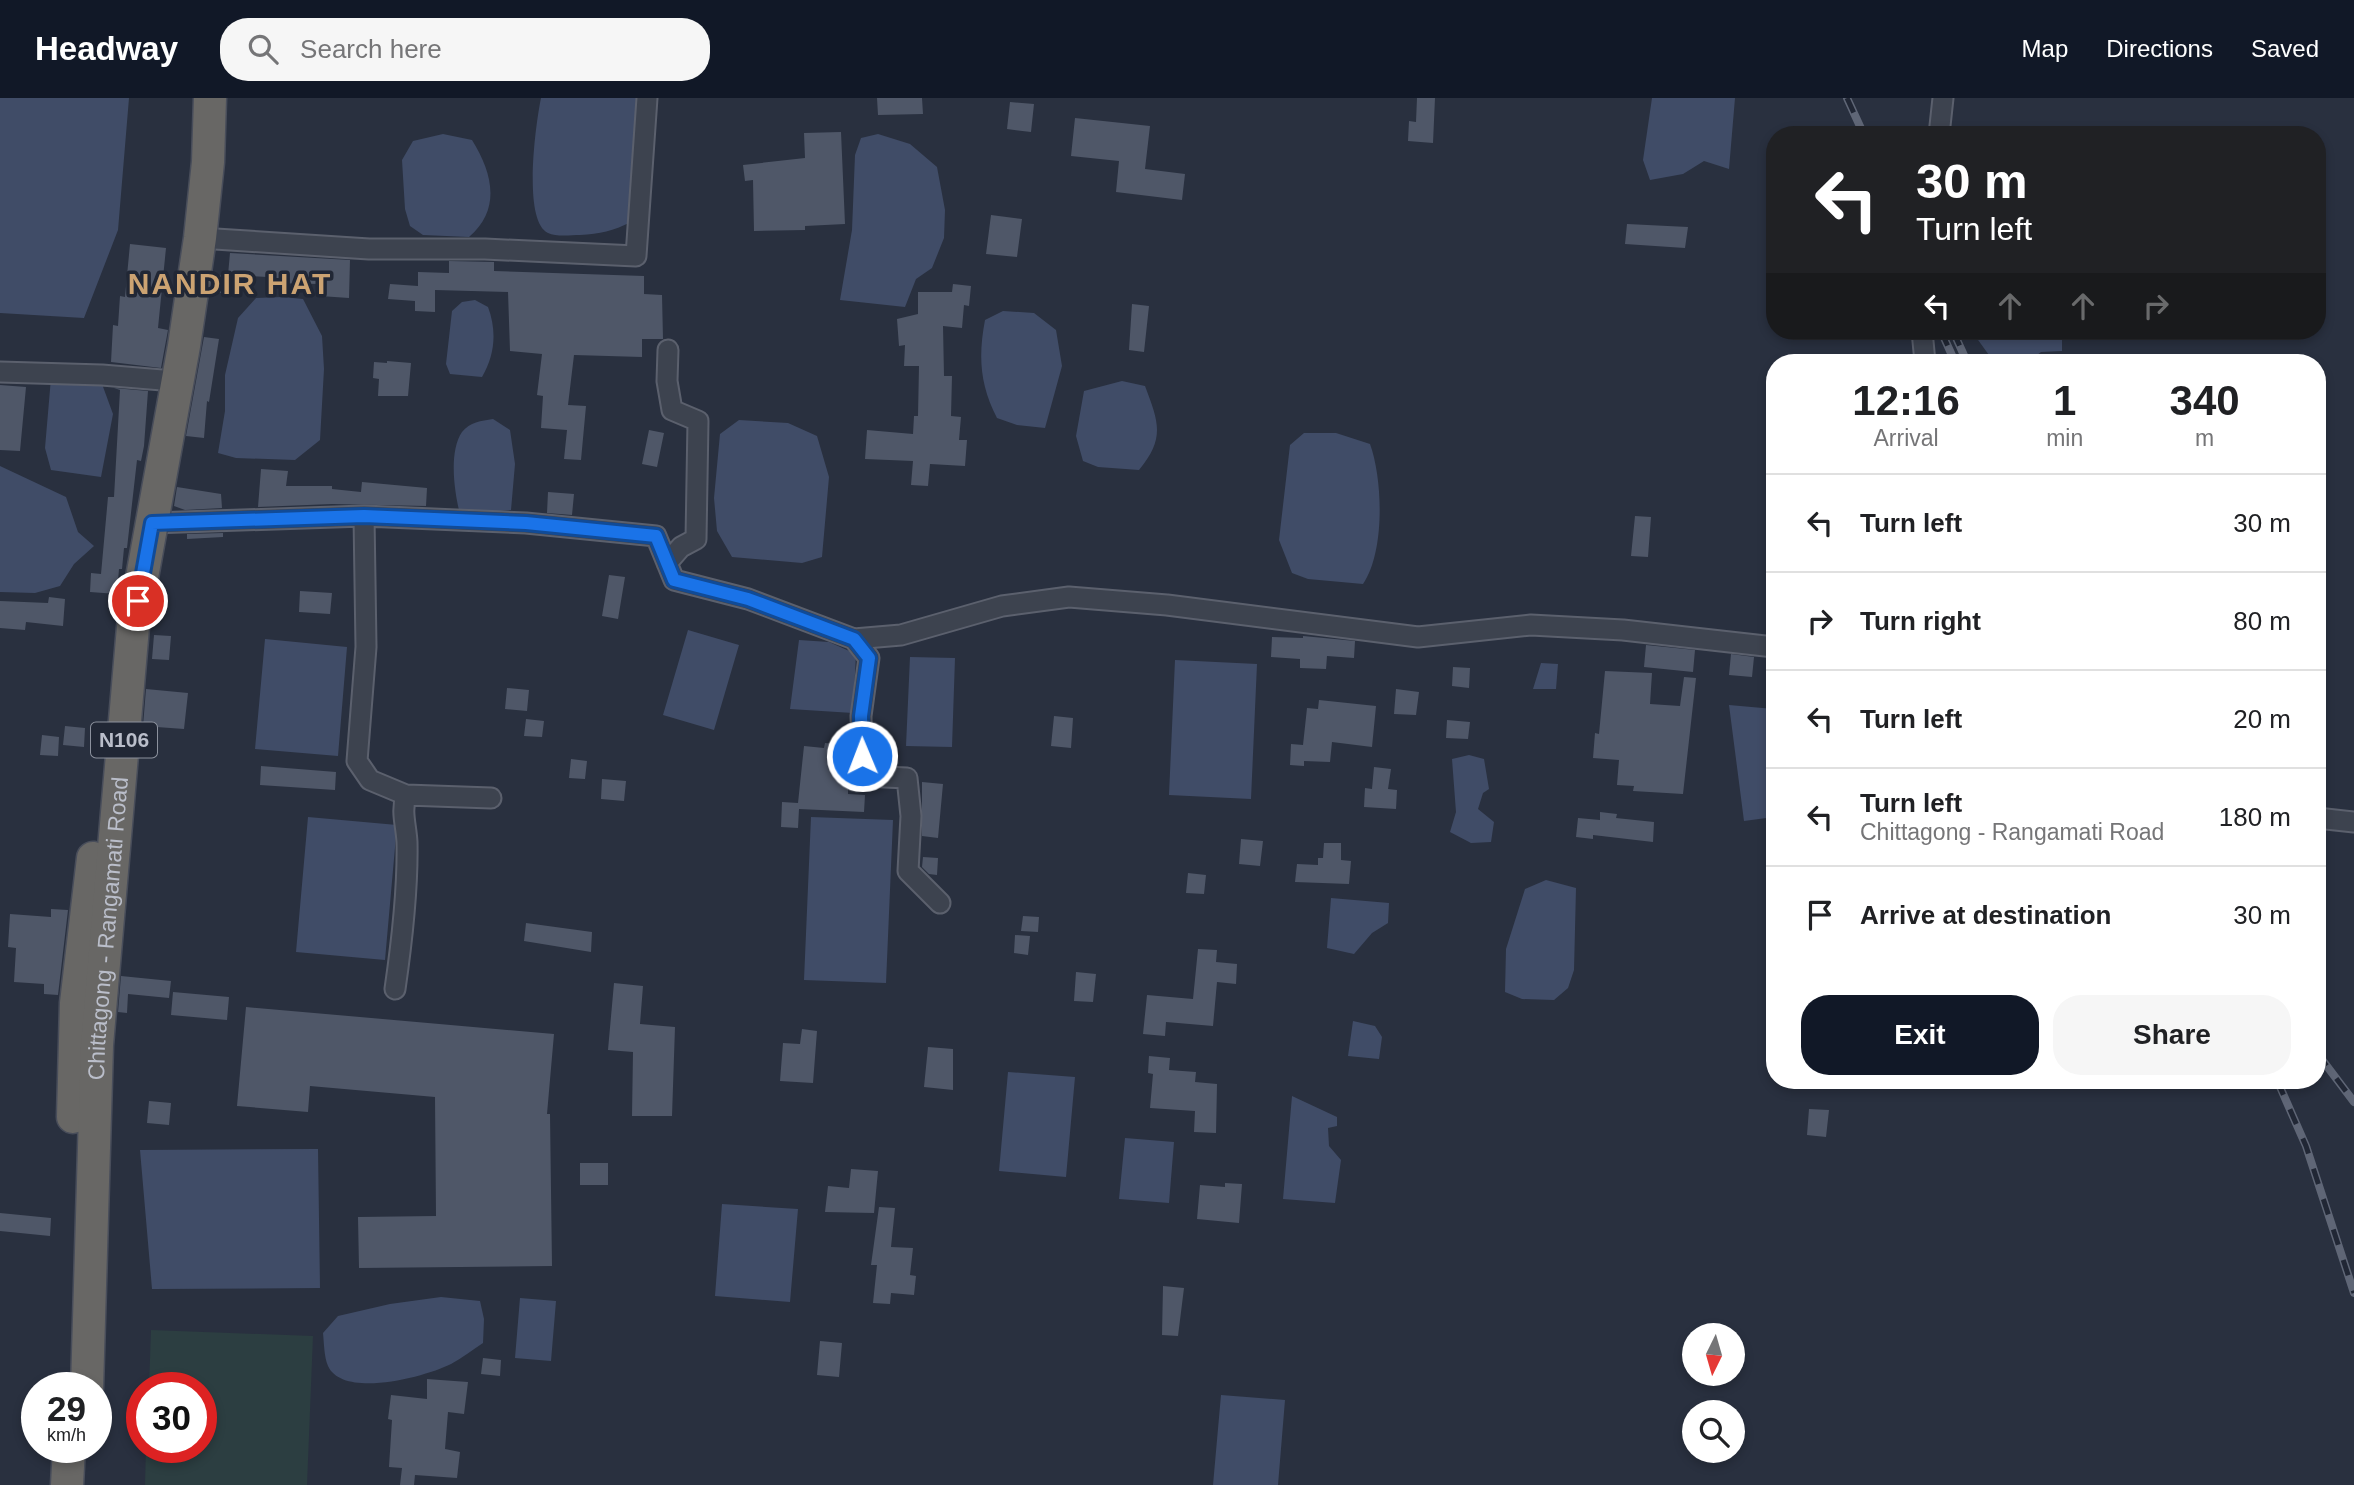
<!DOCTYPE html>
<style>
:root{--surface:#fff;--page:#f6f6f6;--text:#202124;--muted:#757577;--line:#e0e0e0;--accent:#111827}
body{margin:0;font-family:Helvetica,sans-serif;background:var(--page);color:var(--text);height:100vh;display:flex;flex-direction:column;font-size:26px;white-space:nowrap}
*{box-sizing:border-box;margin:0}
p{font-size:23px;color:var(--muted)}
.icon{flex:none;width:38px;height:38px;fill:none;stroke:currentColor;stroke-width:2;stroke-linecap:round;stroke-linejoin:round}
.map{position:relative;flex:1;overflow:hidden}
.panel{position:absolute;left:1766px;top:256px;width:560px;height:735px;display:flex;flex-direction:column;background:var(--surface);border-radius:28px;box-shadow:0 4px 10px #0003}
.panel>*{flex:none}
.top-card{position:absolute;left:1766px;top:28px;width:560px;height:214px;border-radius:28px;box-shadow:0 4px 10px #0003;background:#202124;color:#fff;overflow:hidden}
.needle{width:46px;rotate:185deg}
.tools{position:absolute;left:1682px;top:1225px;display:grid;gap:14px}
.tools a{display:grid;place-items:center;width:63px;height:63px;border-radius:50%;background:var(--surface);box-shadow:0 4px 10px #0003;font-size:35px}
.speed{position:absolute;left:21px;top:1274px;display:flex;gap:14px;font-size:35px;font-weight:700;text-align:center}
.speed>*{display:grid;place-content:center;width:91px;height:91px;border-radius:50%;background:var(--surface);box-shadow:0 4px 10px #0003;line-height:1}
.speed small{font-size:18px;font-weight:400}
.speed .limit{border:10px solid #d22;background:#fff;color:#111}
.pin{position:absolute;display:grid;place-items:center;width:60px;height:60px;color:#fff;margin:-30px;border:4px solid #fff;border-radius:50%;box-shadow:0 2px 7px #0007}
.me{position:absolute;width:77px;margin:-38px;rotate:359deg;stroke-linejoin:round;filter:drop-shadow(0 0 5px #0008)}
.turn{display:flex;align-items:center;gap:24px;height:147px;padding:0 35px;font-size:32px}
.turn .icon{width:91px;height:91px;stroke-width:2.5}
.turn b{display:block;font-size:49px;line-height:60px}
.lanes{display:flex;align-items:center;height:66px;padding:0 35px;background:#0003;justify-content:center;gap:35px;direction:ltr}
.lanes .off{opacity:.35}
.eta{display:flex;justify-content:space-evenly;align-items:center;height:119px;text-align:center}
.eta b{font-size:42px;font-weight:600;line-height:49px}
.button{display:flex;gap:14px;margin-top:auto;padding:14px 35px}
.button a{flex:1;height:80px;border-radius:28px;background:var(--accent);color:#fff;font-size:28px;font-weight:600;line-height:80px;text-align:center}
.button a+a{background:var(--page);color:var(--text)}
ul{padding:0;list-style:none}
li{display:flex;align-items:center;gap:21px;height:98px;padding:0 35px;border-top:2px solid var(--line)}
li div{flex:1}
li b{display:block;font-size:26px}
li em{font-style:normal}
header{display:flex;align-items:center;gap:42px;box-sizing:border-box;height:98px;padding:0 35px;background:var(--accent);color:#fff}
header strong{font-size:33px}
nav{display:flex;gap:38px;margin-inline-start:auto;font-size:24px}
.search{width:490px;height:63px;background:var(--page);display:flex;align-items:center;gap:18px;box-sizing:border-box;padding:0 24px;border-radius:28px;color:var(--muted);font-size:26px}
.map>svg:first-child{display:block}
.green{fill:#2c3e41}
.water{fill:#404c67}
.building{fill:#4f5768}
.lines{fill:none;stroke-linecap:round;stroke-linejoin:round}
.minor-casing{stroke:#5b606d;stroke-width:23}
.trunk-casing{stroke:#484d5a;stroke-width:35}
.minor{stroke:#3d434f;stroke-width:19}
.trunk{stroke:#686765;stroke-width:32}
.rail-casing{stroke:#5f6676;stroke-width:8}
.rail{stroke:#212735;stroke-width:5;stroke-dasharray:16;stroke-linecap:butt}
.route-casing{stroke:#114b97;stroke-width:18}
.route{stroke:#1a73e8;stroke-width:12}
.labels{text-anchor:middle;stroke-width:7;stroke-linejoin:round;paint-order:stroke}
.shield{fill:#212735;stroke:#8c919d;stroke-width:2}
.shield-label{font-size:21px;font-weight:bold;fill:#babeca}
.street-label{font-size:23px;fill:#babeca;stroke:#212735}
.district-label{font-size:30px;font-weight:bold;letter-spacing:2px;fill:#cca372;stroke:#212735}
</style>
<header>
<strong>Headway</strong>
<div class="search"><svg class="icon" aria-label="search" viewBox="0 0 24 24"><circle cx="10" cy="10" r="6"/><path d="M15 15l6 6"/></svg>Search here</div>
<nav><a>Map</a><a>Directions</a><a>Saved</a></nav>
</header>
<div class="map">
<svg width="2354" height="1387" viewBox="0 0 2354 1387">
<rect width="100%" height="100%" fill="#29303f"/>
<!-- green -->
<path class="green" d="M151 1232 313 1238 307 1387H145L146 1349H201V1290H149Z"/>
<!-- water -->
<path class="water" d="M0 0H129L118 132 84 220 0 215Z
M541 0H636L631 124C613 133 600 136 580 137 571 137 556 139 548 135 522 123 536 24 541 0Z
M1652 0H1735L1729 71 1704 63 1683 76 1650 82 1643 62Z
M443 36 472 42C492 74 502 111 469 139L423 137 410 128 405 111 402 62 413 43Z
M878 36 910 46 937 69 945 112 944 140 932 170 916 181 905 209 840 202 852 132 855 57 861 40Z
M283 199 303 201 322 238 324 271 320 342 295 362 236 360 218 355 225 313V277L238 220 256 200Z
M475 202 488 209C497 233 495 257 482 279L450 276 446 266 452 213 462 204Z
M1003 213 1034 215 1056 232 1062 268 1045 330 1017 327 997 320C980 287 978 259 985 222Z
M1976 233H2062V253L2041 254 2028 264H1994L1973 235Z
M51 280 102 286 113 316 101 379 51 372 45 350Z
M1122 283 1145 288C1159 325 1165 340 1139 372L1098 369 1083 363 1076 338 1084 293Z
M493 321 510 332 515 366 511 412 479 415 459 412C454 391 449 353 462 334 470 324 481 323 493 321Z
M739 322 788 325 817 338 829 379 822 459 802 465 732 459 717 433 714 400 720 336Z
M1304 335H1336L1370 346C1383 382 1385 454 1363 486L1308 481 1292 475 1279 442 1290 347Z
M0 368 66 399 78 434 94 448 74 466 60 488 35 495 0 494Z
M688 532 739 547 714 632 663 617Z
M265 541 347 549 338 658 255 651Z
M799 542 829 544 856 556 853 615 790 611Z
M910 559 955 560 952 649 906 648Z
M1175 562 1257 566 1251 701 1169 697Z
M1541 565 1558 566 1556 591H1533Z
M1729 607 1774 611V719L1744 723Z
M1469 657 1484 661 1489 691 1483 695 1478 711 1494 724 1491 744 1471 745 1450 734 1456 714 1452 661Z
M308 719 397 727 385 862 296 854Z
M811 719 893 722 886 885 804 882Z
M1546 782 1576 790 1574 872 1568 890 1554 902 1522 901 1505 894 1506 851 1525 791Z
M1331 800 1389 805 1388 825 1372 835 1354 856 1327 850Z
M1353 923 1375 928 1382 939 1379 961 1348 958Z
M1008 974 1075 979 1066 1079 999 1073Z
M1292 998 1337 1019V1028L1328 1030 1329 1048 1341 1062 1335 1105 1283 1101Z
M1125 1040 1174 1044 1169 1105 1119 1101Z
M318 1051 320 1190 152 1191 140 1052Z
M722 1106 798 1111 790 1204 715 1198Z
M441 1199 480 1203 484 1221 483 1245C472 1252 462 1260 451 1266 425 1279 343 1301 328 1268 324 1259 324 1244 323 1235L338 1218 390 1206Z
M520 1200 556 1203 551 1263 515 1260Z
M1221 1297 1285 1302 1278 1387H1213Z"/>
<!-- building -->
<path class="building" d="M877 0H922L923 16 878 17Z
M1417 0H1435L1433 45 1408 43 1409 23 1416 24Z
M1010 4 1034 6 1031 34 1007 31Z
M1075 20 1150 28 1145 71 1185 76 1182 102 1116 94 1119 63 1071 58Z
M841 34 845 126 805 128V132L754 133 753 82 745 83 743 67 805 60 804 35Z
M991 117 1022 121 1017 159 986 156Z
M1627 126 1688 129 1685 150 1625 146Z
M130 146 166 150 158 230 168 232 161 270 111 264 113 227 118 228 120 198 125 199Z
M230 155 350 162 349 200 320 198 321 186 266 185 267 179 228 177Z
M449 163 494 164V173L644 178V196L662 197 663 241H642V259L574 257 568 307 586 308 581 362 564 361 567 332 541 330 543 298 537 297 542 256 510 253 508 194 435 192V214L415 213V203L388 201 390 186 418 188V174L449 175Z
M213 177 226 178 223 195 211 194Z
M953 186 971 188 969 208 964 207 962 230 943 228 944 278H952L951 318 961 319 959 342H967L965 368 930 366 928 388 911 387 913 363 865 361 867 332 913 336 914 318H918L919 268H904L905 247 899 248 897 221 918 216V194H952Z
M1132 206 1149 208 1144 254 1129 252Z
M204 239 219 241 209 304 207 303 204 340 186 338Z
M387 263 411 265 408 298H378L379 281 373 280 374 264 387 265Z
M0 287 26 289 20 353 0 352Z
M114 290 148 293 144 348 141 363 137 362 127 450H124L122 471H119L117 496 90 494 91 475 101 476 108 399H114L120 292Z
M649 332 664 335 657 369 642 366Z
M261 371 288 373 286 388H332V391L361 394 362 384 427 390 426 408 332 406 258 409Z
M177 389 221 396 222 410 185 412 174 408Z
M548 394 574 396 572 417 547 415Z
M1635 418 1651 419 1648 459 1631 458Z
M223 435V439L187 441V436Z
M609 477 625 479 618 521 602 518Z
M300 493 332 495 330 516 299 514Z
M49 499 65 501 63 528 26 524 25 532 0 530V503L48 505Z
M154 537 171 538 169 562 152 561Z
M1303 538 1355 543 1354 560 1327 558 1326 571 1300 570V561L1271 559 1272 539 1303 540Z
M1646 547 1695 552 1693 574 1644 569Z
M1731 556 1754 559 1752 579 1729 577Z
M1453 569 1470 570 1469 590 1452 588Z
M1605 573 1652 575 1650 606 1680 608 1684 579 1696 580 1683 696 1633 693 1634 688 1617 687 1619 662 1593 660 1595 635 1599 636Z
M507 590 529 592 527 613 505 611Z
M146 591 188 595 184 631 143 628Z
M1396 591 1419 594 1416 617 1394 616Z
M1319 602 1376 608 1372 649 1332 644 1330 664 1304 663V668L1290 667 1291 646 1303 647 1307 610 1318 611Z
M1054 618 1073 620 1071 650 1051 648Z
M526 621 544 623 542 639 524 638Z
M1447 622 1470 624 1468 641 1446 640Z
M65 628 85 630 84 649 63 647Z
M42 637 59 639 58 658 40 657Z
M825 645 848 647V696L865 697 864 714 799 711 798 730 781 729 782 704 798 705 804 648 824 650Z
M571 661 587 663 585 681 569 680Z
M261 668 336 674 335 692 260 687Z
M1374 669 1391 671 1388 691 1397 692 1396 711 1364 709 1365 690 1372 691Z
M602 681 626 683 624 703 601 701Z
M922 684 943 686 938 740 922 738Z
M1600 714 1617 716 1616 720 1654 724 1653 744 1593 737V741L1576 739 1578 720 1600 722Z
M1241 741 1263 743 1260 768 1239 766Z
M1324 745H1341V762L1351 763 1349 786 1295 784 1297 766 1318 767V760H1323Z
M923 759 938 760 937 777 929 776 922 769Z
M1188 775 1206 777 1204 796 1186 795Z
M51 811 68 812 58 897 44 896V886L14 884 16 850 8 849 10 816 51 819Z
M1023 818 1039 819 1038 834 1021 833Z
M526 825 592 834 591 854 524 843Z
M1015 837 1030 838 1028 857 1014 855Z
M1198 851 1217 852 1216 864 1237 866 1236 886 1217 884 1213 928 1166 924 1165 938 1143 936 1147 897 1193 901Z
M1076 874 1096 876 1093 904 1074 903Z
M121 878 171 883 169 900 128 896 127 915 118 914Z
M614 885 643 888 640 926 675 929 672 1018H632L633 954 608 952Z
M173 894 229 899 227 922 171 917Z
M246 909 554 936 547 1016H550L552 1168 359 1170 358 1119 436 1118 435 999 310 988 308 1014 237 1008Z
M802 931 817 933 813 985 780 983 783 945 800 946Z
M928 949 953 951V992L924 989Z
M1149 958 1170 960 1169 972 1196 974 1195 984 1217 986 1216 1035 1194 1034 1195 1013 1150 1010 1153 976 1148 975Z
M149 1003 171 1005 169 1027 147 1025Z
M1809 1011 1829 1012 1826 1039 1807 1037Z
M580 1065H608V1087H580Z
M851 1071 878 1073 874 1115 825 1114 828 1088 849 1090Z
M1225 1085 1242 1086 1239 1125 1197 1121 1200 1087 1225 1089Z
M879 1109 895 1110 891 1149 913 1150 910 1177 916 1178 914 1197 891 1195 890 1206 873 1205 877 1167H871Z
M0 1115 51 1120 50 1138 0 1133Z
M1163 1188 1184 1190 1178 1238 1162 1237Z
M820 1243 842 1245 839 1279 817 1277Z
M483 1260 501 1262 500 1278 481 1276Z
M427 1281 468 1284 464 1316 448 1314 445 1351 460 1354 457 1380 415 1377 414 1387H400L402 1370 389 1369 392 1322 388 1321 391 1297 427 1301Z"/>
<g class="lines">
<!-- minor casing -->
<g class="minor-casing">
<path id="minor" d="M1939 37 1943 0
M200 140 369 151H485L636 158 647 0
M1922 233 1925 264
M0 274 102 277 162 282
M364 418 366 549 357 663 370 682 406 697C401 715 406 726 407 744 408 792 402 843 395 891
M152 425 364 418 526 425 656 438 674 482 748 501 854 541 901 537 1002 508 1069 499 1167 507 1418 539 1531 527 1623 532 1774 549
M667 465 681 449 696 441 698 323 672 312 667 283 668 252
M854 541 869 560 861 618 862 678 907 680 911 718 908 773 940 805
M406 697 491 700
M2317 720 2354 724"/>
</g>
<!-- trunk casing -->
<g class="trunk-casing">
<g id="trunk">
<path d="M73 1019 76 905 93 760"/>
<path id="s1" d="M87 1290 97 947 133 529 184 248 200 140 208 64 210 0"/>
<path d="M67 1387 69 1349"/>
</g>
</g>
<!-- minor -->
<use href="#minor" class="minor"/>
<!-- trunk -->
<use href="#trunk" class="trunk"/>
<!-- rail casing -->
<g class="rail-casing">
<path id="rail" d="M1847 0 1864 37
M1941 233 1955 264
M1953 233 1967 264
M2317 955 2354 1004
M2277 982 2306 1048 2354 1195"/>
</g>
<!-- rail -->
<use href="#rail" class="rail"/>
</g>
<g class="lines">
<!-- route casing -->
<g class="route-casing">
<path id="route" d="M138 503 152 425 364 418 526 425 656 438 674 482 748 501 854 541 869 560 861 618 862 658"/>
</g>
<!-- route -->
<use href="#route" class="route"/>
</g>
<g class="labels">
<!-- shield labels -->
<rect class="shield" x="91" y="624.5" width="66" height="35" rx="5"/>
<g class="shield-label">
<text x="124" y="649">N106</text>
</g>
<!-- street labels -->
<g class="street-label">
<text dy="8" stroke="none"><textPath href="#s1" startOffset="460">Chittagong - Rangamati Road</textPath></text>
</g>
<!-- district labels -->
<g class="district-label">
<text x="230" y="196">NANDIR HAT</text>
</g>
</g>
</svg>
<div class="tools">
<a><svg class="needle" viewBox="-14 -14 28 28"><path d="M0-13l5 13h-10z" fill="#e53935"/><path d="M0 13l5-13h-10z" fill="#757577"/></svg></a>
<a><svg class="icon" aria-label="search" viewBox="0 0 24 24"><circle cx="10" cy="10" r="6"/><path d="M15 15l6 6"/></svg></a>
</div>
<div class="speed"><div>29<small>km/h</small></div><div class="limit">30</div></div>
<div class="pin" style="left:138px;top:503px;background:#d93025"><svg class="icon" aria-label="arrive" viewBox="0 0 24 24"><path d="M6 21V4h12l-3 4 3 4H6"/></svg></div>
<svg class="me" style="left:862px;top:658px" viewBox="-20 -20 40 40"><circle r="17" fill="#1a73e8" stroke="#fff" stroke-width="3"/><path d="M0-11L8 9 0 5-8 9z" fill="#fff"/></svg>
<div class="top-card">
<div class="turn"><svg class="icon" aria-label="left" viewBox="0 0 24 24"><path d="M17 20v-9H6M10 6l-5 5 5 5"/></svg><div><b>30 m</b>Turn left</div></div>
<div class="lanes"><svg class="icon" aria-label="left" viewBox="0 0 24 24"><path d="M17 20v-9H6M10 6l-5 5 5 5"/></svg><svg class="icon off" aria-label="ahead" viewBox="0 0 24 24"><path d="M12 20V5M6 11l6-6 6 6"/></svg><svg class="icon off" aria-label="ahead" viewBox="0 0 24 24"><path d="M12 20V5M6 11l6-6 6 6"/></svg><svg class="icon off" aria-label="right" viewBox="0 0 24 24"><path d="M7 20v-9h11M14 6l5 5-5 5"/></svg></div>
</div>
<section class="panel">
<div class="eta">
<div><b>12:16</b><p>Arrival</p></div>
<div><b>1</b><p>min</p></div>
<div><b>340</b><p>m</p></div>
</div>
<ul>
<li><svg class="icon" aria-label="left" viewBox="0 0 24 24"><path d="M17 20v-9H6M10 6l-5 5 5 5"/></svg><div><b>Turn left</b></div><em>30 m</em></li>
<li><svg class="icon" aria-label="right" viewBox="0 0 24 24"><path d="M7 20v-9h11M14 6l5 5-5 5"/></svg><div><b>Turn right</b></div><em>80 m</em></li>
<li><svg class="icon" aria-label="left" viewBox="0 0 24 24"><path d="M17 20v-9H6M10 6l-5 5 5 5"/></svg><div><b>Turn left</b></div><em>20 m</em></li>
<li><svg class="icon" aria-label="left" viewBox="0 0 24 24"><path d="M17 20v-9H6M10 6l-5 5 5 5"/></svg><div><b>Turn left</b><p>Chittagong - Rangamati Road</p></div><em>180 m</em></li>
<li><svg class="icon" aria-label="arrive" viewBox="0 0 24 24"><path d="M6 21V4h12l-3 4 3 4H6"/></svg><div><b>Arrive at destination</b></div><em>30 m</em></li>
</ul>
<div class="button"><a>Exit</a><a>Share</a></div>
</section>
</div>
